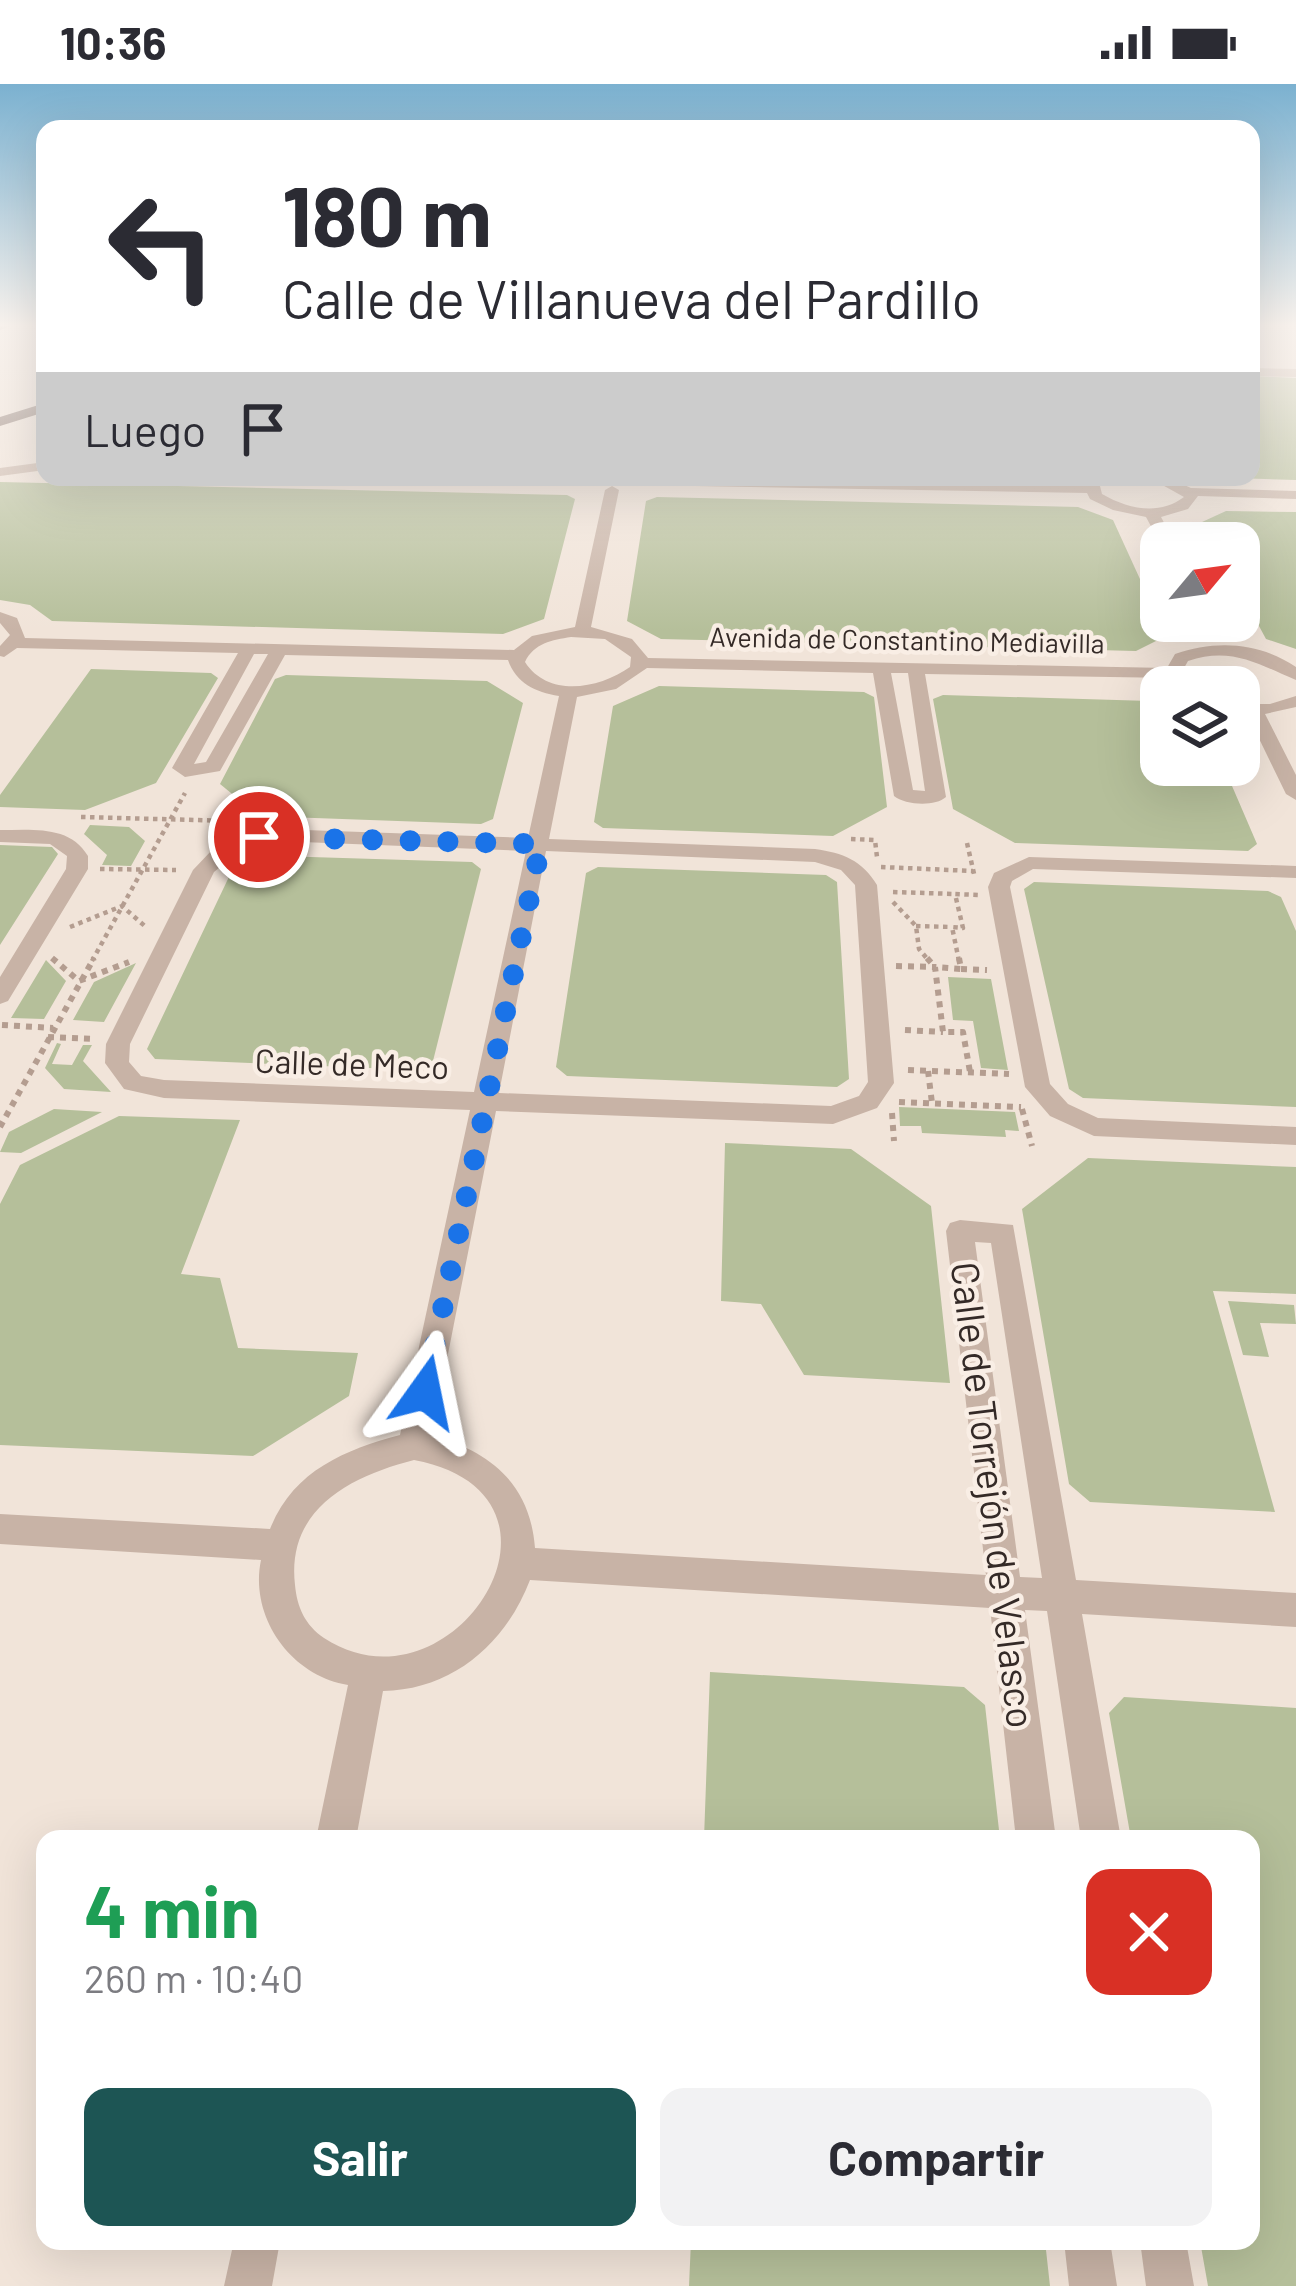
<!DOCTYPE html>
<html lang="es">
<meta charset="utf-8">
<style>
:root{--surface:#fff;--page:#f2f2f3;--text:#2b2b33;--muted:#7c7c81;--accent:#1d5554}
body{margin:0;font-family:Barlow,sans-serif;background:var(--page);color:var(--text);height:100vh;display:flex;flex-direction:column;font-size:45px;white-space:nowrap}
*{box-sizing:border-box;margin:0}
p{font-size:39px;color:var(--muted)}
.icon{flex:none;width:66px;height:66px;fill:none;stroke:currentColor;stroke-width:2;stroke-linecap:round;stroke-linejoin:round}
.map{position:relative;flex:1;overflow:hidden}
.side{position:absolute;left:36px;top:1746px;width:1224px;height:420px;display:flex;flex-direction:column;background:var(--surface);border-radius:24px;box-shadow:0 12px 48px #0002}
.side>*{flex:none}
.hud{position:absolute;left:36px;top:36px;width:1224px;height:366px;border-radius:24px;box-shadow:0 12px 48px #0002;background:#fff;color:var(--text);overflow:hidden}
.needle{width:78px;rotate:61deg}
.tools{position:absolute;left:1140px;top:438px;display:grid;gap:24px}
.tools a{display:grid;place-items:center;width:120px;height:120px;border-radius:24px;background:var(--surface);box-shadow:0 12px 48px #0002;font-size:60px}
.pin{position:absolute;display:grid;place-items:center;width:102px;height:102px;color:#fff;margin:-51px;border:6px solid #fff;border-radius:50%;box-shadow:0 3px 12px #0007}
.me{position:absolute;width:132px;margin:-66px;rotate:12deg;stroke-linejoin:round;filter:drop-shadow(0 0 9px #0008)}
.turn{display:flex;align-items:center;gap:42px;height:252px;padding:0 48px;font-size:54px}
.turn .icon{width:156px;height:156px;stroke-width:2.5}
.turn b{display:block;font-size:84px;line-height:102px}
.then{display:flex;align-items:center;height:114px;padding:0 48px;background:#0003;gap:24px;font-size:45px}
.round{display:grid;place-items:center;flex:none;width:126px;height:126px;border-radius:24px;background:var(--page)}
.overview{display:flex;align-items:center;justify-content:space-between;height:204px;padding:0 48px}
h1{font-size:72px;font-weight:700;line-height:90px;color:#1e9e55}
.button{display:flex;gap:24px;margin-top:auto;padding:24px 48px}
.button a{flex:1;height:138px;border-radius:24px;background:var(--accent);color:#fff;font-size:48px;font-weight:700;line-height:138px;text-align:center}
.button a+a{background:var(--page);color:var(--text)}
.status{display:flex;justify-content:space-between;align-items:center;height:84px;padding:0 60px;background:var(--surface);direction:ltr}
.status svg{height:33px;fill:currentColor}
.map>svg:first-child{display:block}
.green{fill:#b5bf9a}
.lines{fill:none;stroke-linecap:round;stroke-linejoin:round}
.path-far1{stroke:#b49d90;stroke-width:4.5;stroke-dasharray:4.5 4.5;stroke-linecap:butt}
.path{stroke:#b49d90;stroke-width:6;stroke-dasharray:6 6;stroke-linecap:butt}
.street{fill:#c8b3a6;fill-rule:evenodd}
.primary{fill:#766058;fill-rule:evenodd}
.highway{fill:#55433e;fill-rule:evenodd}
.route{stroke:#1a73e8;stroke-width:21;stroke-dasharray:0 37.8}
.labels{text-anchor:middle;stroke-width:9;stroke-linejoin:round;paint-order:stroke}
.far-street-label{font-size:27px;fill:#342a27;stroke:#f9eee5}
.street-label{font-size:33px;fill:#342a27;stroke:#f9eee5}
.near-street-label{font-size:39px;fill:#342a27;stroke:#f9eee5}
</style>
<div class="status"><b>10:36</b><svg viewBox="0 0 49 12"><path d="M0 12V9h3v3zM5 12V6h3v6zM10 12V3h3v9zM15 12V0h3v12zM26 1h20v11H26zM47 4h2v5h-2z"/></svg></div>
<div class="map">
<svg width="1296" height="2202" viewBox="0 0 1296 2202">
<rect width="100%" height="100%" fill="#f1e4d9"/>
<!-- green -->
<path class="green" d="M1251 292 1296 294V396L1204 393H1251Z
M0 398 567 411 575 415 544 535 503 550 52 537 30 521 0 516Z
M657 413 1078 423 1113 436 1166 552 1136 567 661 555 627 537 646 417Z
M1226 427 1296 428V565L1266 555 1239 505V459H1213L1202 438Z
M91 585 211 589 218 594 156 699 85 726 0 723V711Z
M286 591 487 597 523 619 493 735 481 740 259 732 220 700 275 595Z
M659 602 864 608 874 613 887 723 833 752 603 744 594 738 613 622Z
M943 611 1150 617 1161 621V681H1223L1257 760 1248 767 1015 759 953 725 933 615Z
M90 741 129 743 145 757 131 782 102 781 107 771 84 750Z
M0 761 52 763 58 770 0 861Z
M250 771 472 778 481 785 433 977 418 986 155 975 147 965 237 776Z
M598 783 826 791 837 798 849 995 837 1003 567 992 556 983 586 789Z
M1034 798 1268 807 1281 813 1296 847V1023L1083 1014 1069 1005 1024 805Z
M46 876 66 897 44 935 11 934Z
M136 879 104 938 73 936 94 898Z
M948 893 991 895 1008 986 981 984 973 937 953 936Z
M57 959 61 960 52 980 72 981 83 961H92L83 977 111 1008 64 1005 45 984Z
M899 1023 1015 1028 1019 1047 1005 1046 1006 1053 922 1049 921 1042H900Z
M54 1025 102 1028 21 1069 0 1068 9 1048Z
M119 1032 240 1036 181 1190 220 1194 238 1264 358 1269 349 1312 253 1372 0 1361V1120L20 1081Z
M725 1059 851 1065 931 1122 950 1299 804 1291 761 1220 721 1217Z
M1088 1074 1296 1083V1210L1213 1207 1275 1428 1090 1418 1069 1400 1022 1125Z
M1228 1217 1294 1221 1296 1240 1260 1239 1269 1273 1243 1271Z
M710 1588 964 1603 985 1621 1000 1755H704Z
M1124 1613 1296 1624V2202H1208L1200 2157H1251V1755H1131L1109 1629Z
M691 2157H1045L1050 2202H689Z"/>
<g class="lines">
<!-- path-far1 -->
<path class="path-far1" d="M81 733 234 737
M851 755 875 756 877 773
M967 759 975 794
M881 783 973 787
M100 785 176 786
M893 808 955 810
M893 818 916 842 919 865 929 877
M916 842 952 843
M70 843 122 822 147 844
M92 877 185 709
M959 877 952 843 963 844 955 810 978 811"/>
<!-- path -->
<path class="path" d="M52 874 79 897 129 878
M927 874 935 883
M959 874 961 885 935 883 943 948H963L970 988
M896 882 935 883
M961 885 987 886
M2 941 53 944
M905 946 943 948
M48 953 93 955
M908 986 1009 990
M928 987 932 1019
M899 1018 1021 1023
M1022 1025 1032 1062
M892 1029 894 1057
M0 1043 94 874"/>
<!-- street -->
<path class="street" d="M1251 284 1296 285V293L1251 292Z
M45 378V386L0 392V384Z
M481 393H598L600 396 593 400 488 397Z
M649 393 1086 401 1096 393H1113L1100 402 1102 410C1128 425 1159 432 1184 413L1148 393H1167L1191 404 1296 407V415L1198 412 1188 425 1161 433 1175 459 1161 461 1146 433 1113 426 1090 415 1087 409 640 401 633 397Z
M612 402 619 406 591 543 632 555 648 574 1167 584 1175 570C1216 556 1259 558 1296 583V596C1258 580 1231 562 1188 577L1179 593 1173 594 925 590 946 713C935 723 905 721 894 712L873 589 647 584 616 605 577 613 549 755 815 765C843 769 862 776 877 801L894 999 877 1024 833 1040 496 1027 432 1351C491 1368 530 1400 535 1464L986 1491 946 1147 950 1139 960 1136 1013 1141 1076 1496 1296 1509V1543L1082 1530 1121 1755H1081L1047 1527 1025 1526 1056 1755H1016L990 1524 530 1496C506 1559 453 1606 383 1607L356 1755H316L348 1601C291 1592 249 1533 261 1476L0 1460V1430L270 1445C293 1387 344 1366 400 1351L470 1026 164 1014 124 1005 105 979 106 960 193 786 212 766 229 756 277 745 528 754 559 612C535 608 516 599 508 576L285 571 220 687 185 693 172 684 238 569 17 564 4 573 0 572V562L10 551 0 539V528L17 534 25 554 514 566 532 552 575 543 605 406ZM571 553 605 555 631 573 630 583C599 605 548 614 525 578 534 559 552 556 571 553ZM254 570H268L206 678 194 680ZM891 589H908L925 707 913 706ZM277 757 526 767 474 1008 164 996 141 992 129 978 130 960 214 788 243 764ZM546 767 815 778 841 786 855 801 868 998 859 1012 831 1022 499 1009ZM975 1158 991 1159 1042 1494 1020 1493ZM414 1376C598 1411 452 1638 324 1554 305 1541 297 1523 295 1501 286 1424 352 1392 414 1376Z
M1296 612V623L1265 630 1296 691V716L1286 710 1247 630H1239V620H1270Z
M0 746C32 746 70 741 88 772V785L8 917 0 920V893L66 785 67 772 50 760 0 758Z
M1029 773 1296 782V794L1033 785 1012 797 1010 803 1050 1000 1068 1020 1098 1034 1296 1043V1061L1094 1052 1050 1032 1025 1003 988 803 994 789Z
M234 2157H280L272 2202H224Z
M1064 2157H1110L1117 2202H1069Z
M1140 2157H1186L1194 2202H1146Z"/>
<!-- primary -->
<path class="primary" d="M45 319V328L0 342V333Z"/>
<!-- highway -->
<path class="highway" d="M0 240H16L0 246Z"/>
</g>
<!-- sky -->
<linearGradient id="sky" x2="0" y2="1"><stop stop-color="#7bb1d0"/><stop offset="0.44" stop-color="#f9f3ee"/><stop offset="1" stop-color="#f9f3ee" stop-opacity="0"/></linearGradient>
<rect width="1296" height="548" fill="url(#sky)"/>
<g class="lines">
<!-- route -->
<path class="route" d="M259 753 541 760 425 1308"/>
</g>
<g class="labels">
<!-- far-street labels -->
<g class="far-street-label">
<text transform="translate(907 557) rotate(1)" y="9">Avenida de Constantino Mediavilla</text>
</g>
<!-- street labels -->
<g class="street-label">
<text transform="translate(352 980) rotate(2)" y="12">Calle de Meco</text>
</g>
<!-- near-street labels -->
<g class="near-street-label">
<text transform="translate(993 1411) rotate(83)" y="14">Calle de Torrejón de Velasco</text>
</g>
</g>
</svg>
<div class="tools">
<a><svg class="needle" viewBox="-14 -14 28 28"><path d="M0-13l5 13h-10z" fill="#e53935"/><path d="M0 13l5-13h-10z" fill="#7c7c81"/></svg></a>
<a><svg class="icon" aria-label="layers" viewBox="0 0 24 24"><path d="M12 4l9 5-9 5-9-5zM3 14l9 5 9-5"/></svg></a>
</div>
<div class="pin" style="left:259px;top:753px;background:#d93025"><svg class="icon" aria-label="arrive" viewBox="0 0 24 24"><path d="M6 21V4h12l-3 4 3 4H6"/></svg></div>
<svg class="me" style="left:425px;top:1308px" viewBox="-20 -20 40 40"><path d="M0-17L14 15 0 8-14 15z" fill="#1a73e8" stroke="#fff" stroke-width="4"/></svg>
<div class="hud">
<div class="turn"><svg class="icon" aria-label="left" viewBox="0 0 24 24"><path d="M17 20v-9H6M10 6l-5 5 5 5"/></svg><div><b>180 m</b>Calle de Villanueva del Pardillo</div></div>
<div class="then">Luego<svg class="icon" aria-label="arrive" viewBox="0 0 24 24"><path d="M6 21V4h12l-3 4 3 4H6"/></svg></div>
</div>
<section class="side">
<div class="overview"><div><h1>4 min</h1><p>260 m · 10:40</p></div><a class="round" style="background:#d93025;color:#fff"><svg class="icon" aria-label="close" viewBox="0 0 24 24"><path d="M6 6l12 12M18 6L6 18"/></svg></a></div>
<div class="button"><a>Salir</a><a>Compartir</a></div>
</section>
</div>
